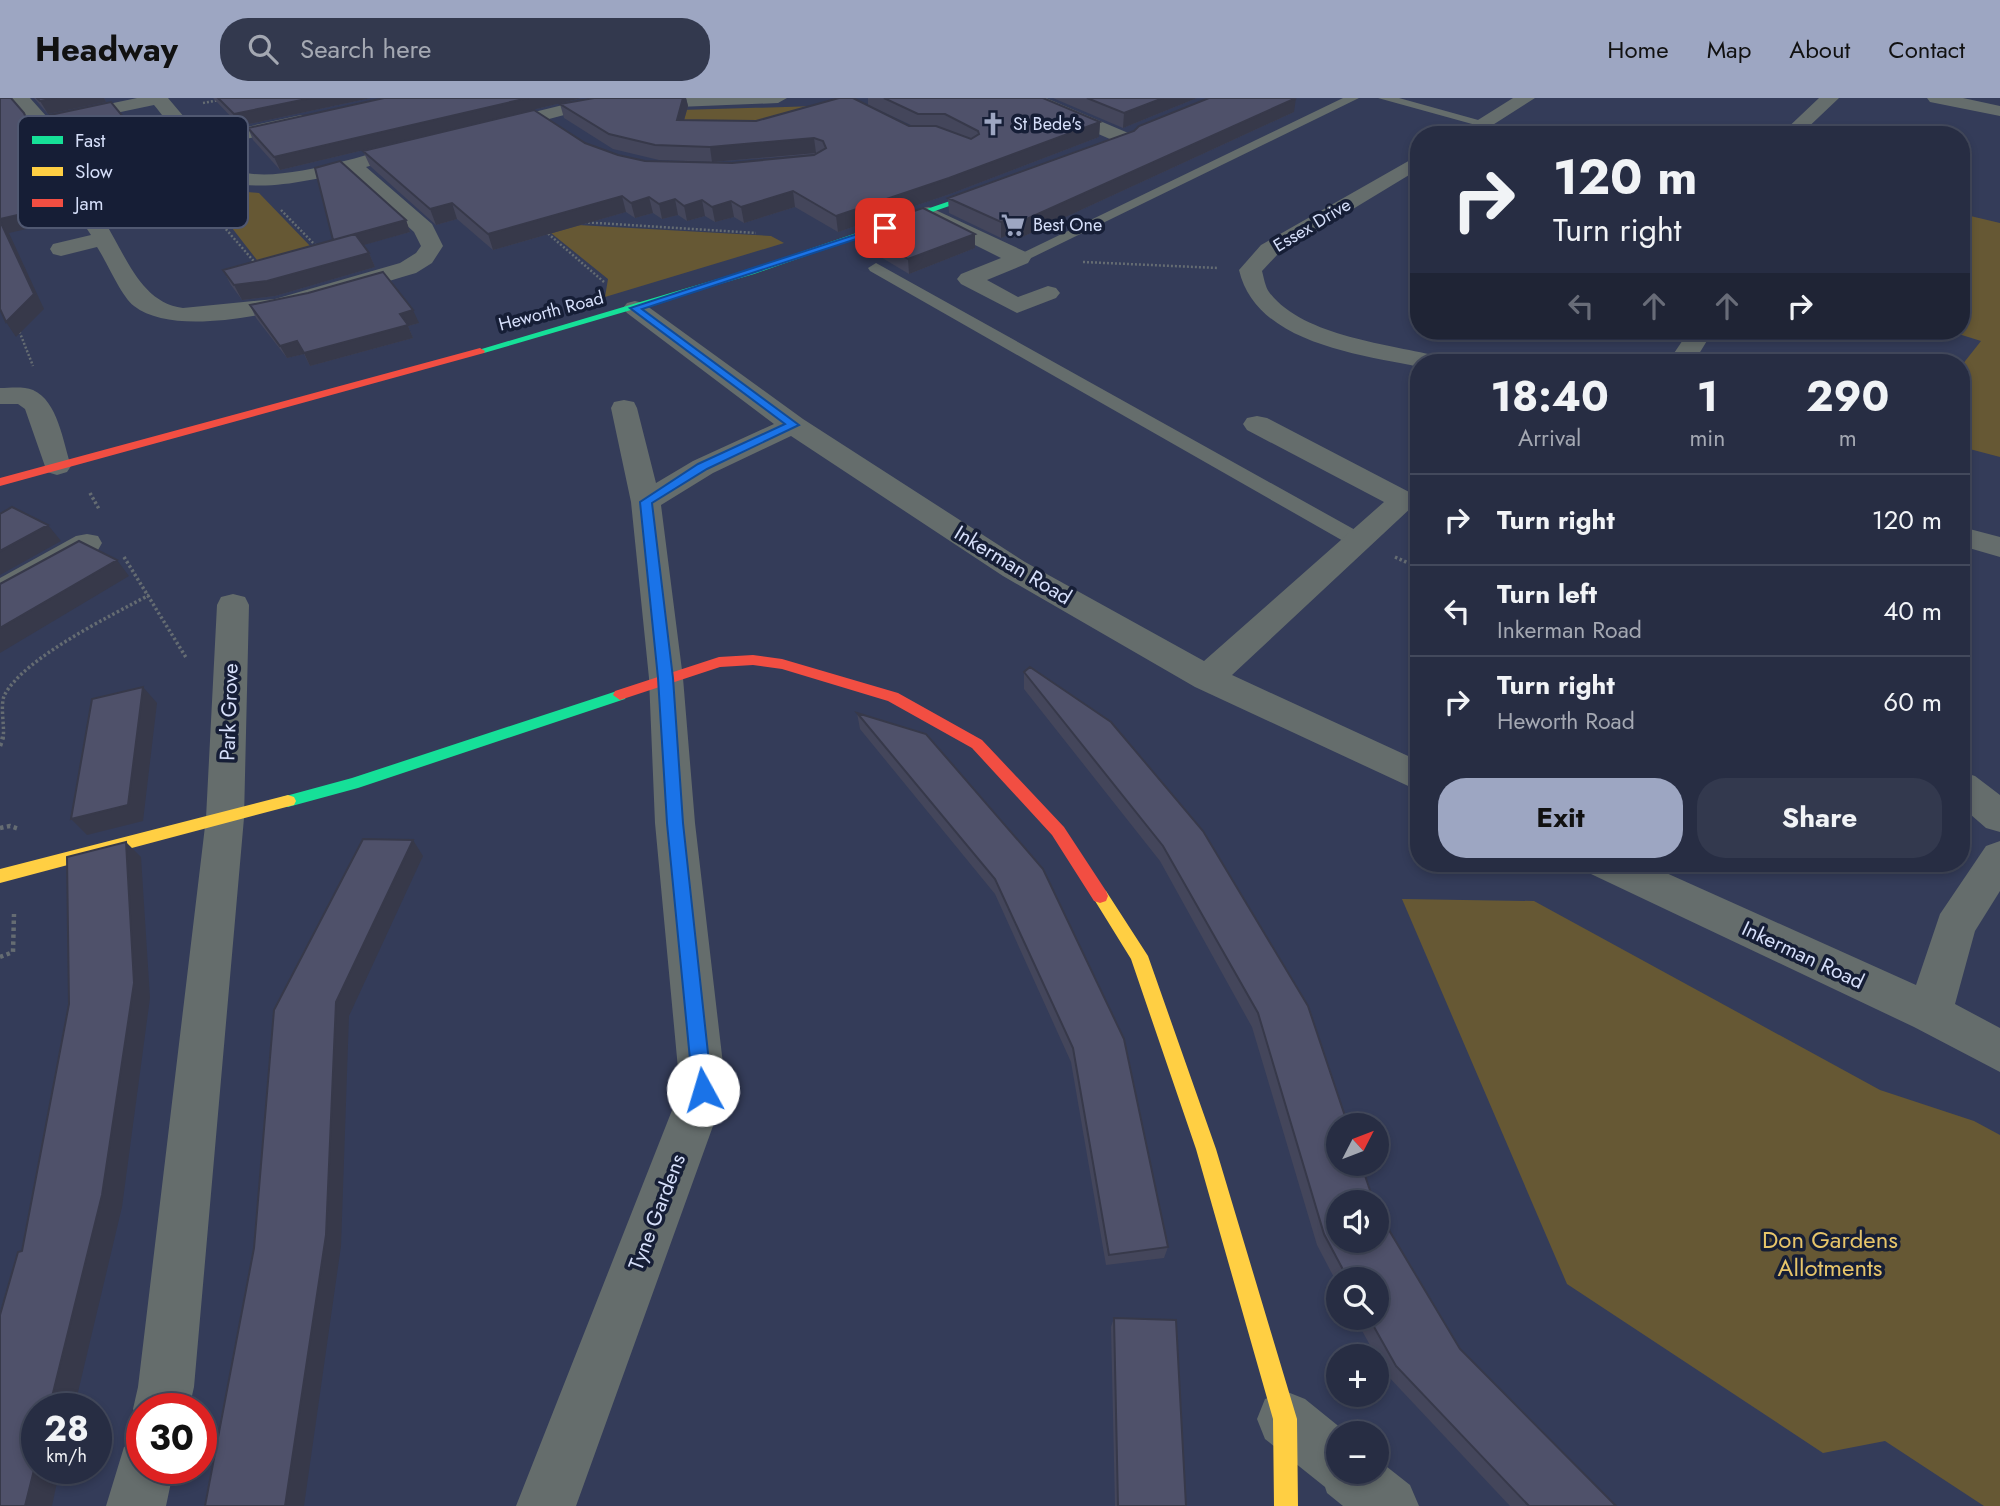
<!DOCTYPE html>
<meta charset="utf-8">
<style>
:root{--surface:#272d43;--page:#33394e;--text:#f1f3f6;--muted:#a4a8b2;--line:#43495c;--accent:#9da6c2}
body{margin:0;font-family:Jost,sans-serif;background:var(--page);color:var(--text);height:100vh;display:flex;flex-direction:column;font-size:26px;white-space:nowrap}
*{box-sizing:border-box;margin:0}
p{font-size:23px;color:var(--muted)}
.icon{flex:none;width:38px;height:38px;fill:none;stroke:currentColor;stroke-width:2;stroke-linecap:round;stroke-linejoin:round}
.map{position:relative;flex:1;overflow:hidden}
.drawer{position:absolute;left:1410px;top:256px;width:560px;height:518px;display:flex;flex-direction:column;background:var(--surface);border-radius:28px;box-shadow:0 4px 10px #0003,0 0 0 2px var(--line)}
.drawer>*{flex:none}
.banner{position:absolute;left:1410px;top:28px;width:560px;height:214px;border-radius:28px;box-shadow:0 4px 10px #0003,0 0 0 2px var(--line);background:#272d43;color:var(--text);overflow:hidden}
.needle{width:46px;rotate:48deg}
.tools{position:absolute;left:1326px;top:1015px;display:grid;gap:14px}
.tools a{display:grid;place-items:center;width:63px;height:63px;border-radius:50%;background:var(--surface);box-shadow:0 4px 10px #0003,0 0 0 2px var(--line);font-size:35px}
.speed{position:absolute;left:21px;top:1295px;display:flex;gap:14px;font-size:35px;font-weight:700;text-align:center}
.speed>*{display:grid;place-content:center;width:91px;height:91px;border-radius:50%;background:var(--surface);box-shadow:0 4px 10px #0003,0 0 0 2px var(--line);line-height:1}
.speed small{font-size:18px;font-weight:400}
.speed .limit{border:10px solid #d22;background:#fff;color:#111}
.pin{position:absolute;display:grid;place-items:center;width:60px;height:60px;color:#fff;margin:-30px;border-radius:14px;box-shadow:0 4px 10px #0006}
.me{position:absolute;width:77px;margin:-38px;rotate:354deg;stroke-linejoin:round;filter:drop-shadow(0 0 5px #0008)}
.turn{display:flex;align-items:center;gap:24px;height:147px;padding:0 28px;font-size:32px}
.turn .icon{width:91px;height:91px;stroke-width:2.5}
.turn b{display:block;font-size:49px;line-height:60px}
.lanes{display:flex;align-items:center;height:66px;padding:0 28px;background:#0003;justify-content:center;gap:35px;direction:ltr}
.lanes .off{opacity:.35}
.eta{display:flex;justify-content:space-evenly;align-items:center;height:119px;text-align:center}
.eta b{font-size:42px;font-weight:700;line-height:49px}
.button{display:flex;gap:14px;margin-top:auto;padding:14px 28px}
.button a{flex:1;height:80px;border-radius:28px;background:var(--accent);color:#111;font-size:28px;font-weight:700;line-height:80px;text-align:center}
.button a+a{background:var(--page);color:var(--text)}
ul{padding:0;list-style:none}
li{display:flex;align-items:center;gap:21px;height:91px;padding:0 28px;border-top:2px solid var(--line)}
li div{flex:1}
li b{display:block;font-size:26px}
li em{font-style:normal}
header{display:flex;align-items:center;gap:42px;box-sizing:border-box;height:98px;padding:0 35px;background:var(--accent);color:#111}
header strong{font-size:33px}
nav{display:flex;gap:38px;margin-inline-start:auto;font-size:24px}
.search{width:490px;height:63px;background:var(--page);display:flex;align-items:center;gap:18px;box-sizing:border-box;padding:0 24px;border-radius:28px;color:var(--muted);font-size:26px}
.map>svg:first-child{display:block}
.green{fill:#665834}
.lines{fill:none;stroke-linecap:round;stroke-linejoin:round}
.path-far2{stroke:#656c72;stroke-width:2.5;stroke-dasharray:2 2;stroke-linecap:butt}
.path-far1{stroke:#656c72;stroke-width:3.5;stroke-dasharray:2.5 2.5;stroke-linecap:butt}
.path{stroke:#656c72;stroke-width:4.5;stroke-dasharray:3.5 3.5;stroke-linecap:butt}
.lane{fill:#656d6c;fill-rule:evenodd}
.street{fill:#656d6c;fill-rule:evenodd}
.fast{fill:#16e098;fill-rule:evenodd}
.slow{fill:#ffcf43;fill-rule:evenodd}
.jam{fill:#f24e42;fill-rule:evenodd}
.wall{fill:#44465b}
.shaded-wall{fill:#37394a}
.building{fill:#4f516a;stroke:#37394a;stroke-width:2}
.route{fill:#1a73e8;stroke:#114b97;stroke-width:2}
.labels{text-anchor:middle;stroke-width:7;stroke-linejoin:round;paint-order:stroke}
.far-poi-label{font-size:18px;fill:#d6dffa;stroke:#161e36;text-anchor:start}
.far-street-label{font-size:18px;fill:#d6dffa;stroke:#161e36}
.street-label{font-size:21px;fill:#d6dffa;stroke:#161e36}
.near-park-label{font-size:24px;fill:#e7c56a;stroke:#161e36}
.key{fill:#161e36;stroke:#505871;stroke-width:2}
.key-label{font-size:19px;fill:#d6dffa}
</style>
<header>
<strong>Headway</strong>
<div class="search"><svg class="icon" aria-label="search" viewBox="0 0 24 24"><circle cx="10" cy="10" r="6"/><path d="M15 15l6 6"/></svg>Search here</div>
<nav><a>Home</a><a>Map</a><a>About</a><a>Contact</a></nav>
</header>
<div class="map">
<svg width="2000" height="1408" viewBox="0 0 2000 1408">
<rect width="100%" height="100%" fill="#343c59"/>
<!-- green -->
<path class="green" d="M817 8 753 27H672L648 13Z
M201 90 259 95 313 151 260 166Z
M1962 116 2000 125V359L1962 349V267L1981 243 1949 233H1962Z
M578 127 771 138 784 145 605 199 608 181 551 135Z
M1402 801 1534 803 1880 992 1974 1023 2000 1037V1408H1984L1885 1343 1823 1355 1567 1186Z"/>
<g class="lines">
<!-- path-far2 -->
<path class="path-far2" d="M203 5 230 0
M151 73 170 68
M160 83 179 78
M197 98 258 168
M281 112 319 151
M580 124 756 135
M545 133 604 184
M1083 164 1218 170
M18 230 33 268"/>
<!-- path-far1 -->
<path class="path-far1" d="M90 395 99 411
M124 459 187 561
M1395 459 1419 470
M3 641C5 628 0 610 4 598 23 560 111 518 149 497"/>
<!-- path -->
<path class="path" d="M0 648 3 639
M0 730 10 728 19 731
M0 859 13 854 14 816"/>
<!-- lane -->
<path class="lane" d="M1343 0H1359L1025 163H1015L1012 160Z
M1378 0H1399L1489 25 1483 29Z
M876 165 1366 438 1370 443 1366 448H1352L870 173 868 170Z"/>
<!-- street -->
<path class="street" d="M11 0H30L47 19 137 0H168L201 39 301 17 308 19 310 23 308 27 210 49C218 59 225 68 238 73 282 87 372 54 417 43L424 45 427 49 424 53 366 69 432 126 443 148 432 165 416 175C353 193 190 251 134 208 121 198 107 164 97 149L61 158 53 156 50 151 53 146 91 137 85 128 88 123H104C125 155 140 205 183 210L275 201 400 165 416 155 421 148 414 134 348 74C311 82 242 100 210 74 194 61 169 25 154 7L54 28 63 49 53 55 46 53 34 27Z
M604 0H787L778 5 579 13 493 36 484 30 486 26 579 3Z
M1022 0H1046L1133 37 1136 41 1133 45H1119L1025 4Z
M1513 0H1535L1477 37H1454Z
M1819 0H1839L1800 37H1780Z
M1927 0H1963L2000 8V18L1930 4Z
M1419 57V71L1277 157 1262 173C1264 180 1265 188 1269 194 1303 239 1390 246 1441 259L1445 264H1419V269C1357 256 1256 245 1239 172L1261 147Z
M929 109 1028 155 1031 160 1028 165 987 182 1018 199 1048 188 1056 190 1060 195 1056 200 1017 215 961 186 957 181 961 176 1001 160 921 120 918 115 921 110Z
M635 203 643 205 803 321 1025 464 1204 563 1384 404 1247 332 1243 326 1247 320 1257 318 1267 320 1413 396 1418 402 1413 408 1232 577 1419 663V693L1195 589 1003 478 791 338 713 375 661 407 683 580 695 725 726 992 576 1408H516L680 992 655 725 649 580 631 404 611 310 614 304 624 302 634 304 637 310 656 385 693 363 774 326 627 215 623 210 627 205Z
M1689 233H1713L1694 264H1668Z
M0 290C10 290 23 288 33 292 58 303 63 344 71 368L67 374 57 377 47 374 25 311 18 306H0Z
M1962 429 2000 439V459L1962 448Z
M87 436 98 438 102 445 98 452 11 501 0 504V480L76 438Z
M233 496 245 499 249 507 244 720 194 1289 189 1311H142V1331L133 1311 138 1289 206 720 217 507 221 499Z
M1962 674 1975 678 2000 697V734L1986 730 1962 709Z
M2000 743V793L1975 833 1955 906 2000 930V974L1914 929 1591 776 1585 765H1644L1916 887 1940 816 1986 748Z
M1285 1293 1305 1301 1347 1335H1339V1374H1377V1361L1410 1387 1419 1408H1343L1327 1395 1325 1389 1265 1341 1257 1321 1265 1301Z
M142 1342V1370H174L166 1408H106L124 1349Z"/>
<!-- fast -->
<path class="fast" d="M994 88 1001 90 754 176 484 255 475 253 748 172Z
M620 592 627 597 625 601 358 690 288 709 282 707 280 703 282 699 352 680Z"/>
<!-- slow -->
<path class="slow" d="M288 697 294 699 296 703 294 707 0 785V771Z
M1100 791 1106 793 1148 858 1216 1051 1297 1321 1298 1408H1274L1273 1321 1196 1051 1131 861 1092 798 1094 793Z"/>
<!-- jam -->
<path class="jam" d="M480 250 485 253 484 255 0 388V380Z
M753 557 782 561 898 595 982 642 1064 729 1106 793 1108 798 1106 803 1100 805 1094 803 1052 737 972 650 888 603 782 571 753 567 720 569 620 602 613 597 615 593 719 559Z"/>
</g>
<!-- wall -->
<path class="wall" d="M34 0H104L106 4 48 16Z
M213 0H371L240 28Z
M384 0H582L280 72 253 42 248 30Z
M594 0H686L688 8 684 22 913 28 868 7V0H1043L1100 24 1099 39 950 96 838 134 795 109 744 125 734 119 715 124 705 118 687 123 678 117 662 121 653 115 635 120 626 114 493 152 457 121 436 127 370 68 363 53 585 45 618 57 645 63 732 65 814 57 817 56 712 64 659 62 613 51 564 20 560 6Z
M1053 0H1197L1123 30Z
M1294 14 1020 140 1010 136 1001 140 949 115 948 100 1134 33Z
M406 122 410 134 363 147 369 155 375 169 275 198 242 202 231 187 223 172Z
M857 132 975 150 909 176 859 146Z
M250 207 419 225 408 228 413 240 310 268 304 256 287 260 256 220Z
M1024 574 1203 733 1339 1104 1460 1251 1616 1408H1510L1386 1276 1377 1260V1258H1376L1355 1220H1377V1181H1339V1189L1317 1147 1252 929 1160 763 1024 591Z
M857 615 1043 771 1168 1149 1164 1160 1106 1167 1071 964 995 796 860 631Z
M1114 1220 1186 1408H1115L1111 1229Z"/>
<!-- shaded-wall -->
<path class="shaded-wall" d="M56 0H104L106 4 48 16 40 3Z
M311 0H371L240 28 234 16Z
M528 0H582L280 72 274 59Z
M683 0H686L688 8 680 37 677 22Z
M1163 0H1197L1123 30 1124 15Z
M1296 0 1294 14 1020 140V124Z
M24 15 32 28 40 48 26 65 20 59 18 52Z
M1100 24 1099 39 950 96 838 134 836 118Z
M138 37 145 50 134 53 126 40Z
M814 40 816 55 712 64 710 49Z
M164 80 171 94 167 95 169 98 9 135 44 211 16 239 6 224 0 121Z
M793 93 795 109 744 125 741 109Z
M622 98 626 114 493 152 488 136Z
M649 99 653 115 635 120 631 105Z
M675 101 678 117 662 121 659 106Z
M702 102 705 118 687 123 684 108Z
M731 103 734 119 715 124 712 109Z
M452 105 457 121 436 127 430 111Z
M1010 120V136L1001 140V124Z
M406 122 410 134 339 154 333 142Z
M975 136V150L909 176 908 161Z
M369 155 375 169 275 198 242 202 234 187Z
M413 212 419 225 408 228 413 240 310 268 304 255 400 216Z
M297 243 304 256 287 260 280 248Z
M48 427 61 443 0 477V453Z
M117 462 129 478 0 555V530Z
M143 589 157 605 143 723 87 737 71 721Z
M413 742 423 758 349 918 341 1148 304 1408H285L336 904Z
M126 744 141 759 150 900 122 1109 74 1311H49Z
M37 1360V1370H60L52 1408H25Z"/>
<!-- building -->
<path class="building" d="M0 0H11L24 15 32 34 18 52 20 59H39L57 37 50 17 111 4 138 37 126 40 164 80 159 81 161 84 0 121Z
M37 0H56L40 3Z
M218 0H311L234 16Z
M384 0H528L274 59 248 30Z
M594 0H683L677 22 756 23 839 0H853L909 28H936L971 41 979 36 978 33 945 16H918L884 0H1043L1100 24 949 80 836 118 793 93 741 109 731 103 712 109 702 102 684 108 675 101 659 106 649 99 631 105 622 98 488 136 452 105 430 111 363 53 534 12 585 45 618 57 645 63 732 65 814 57 826 50 823 43 814 40 710 49 655 47 609 36 560 6Z
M1087 0H1163L1124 15Z
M1209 0H1296L1020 124 1010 120 1001 124 948 100 1134 33 1139 28Z
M340 63 406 122 333 142 315 70Z
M923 110 975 136 908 161 857 132Z
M0 123 34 196 6 224 0 211Z
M355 136 369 155 267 183 234 187 223 172Z
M383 174 413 212 400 216 408 227 304 255 297 243 280 248 250 207 308 195Z
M12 409 48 427 0 453V416Z
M79 443 117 462 0 530V486Z
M1030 569 1111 624 1203 733 1308 908 1348 1027H1339V1066H1361L1374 1104H1339V1143H1377V1112L1460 1251 1616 1408H1529L1396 1268 1369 1220H1377V1181H1348L1324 1136 1258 915 1163 748 1024 574Z
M143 589 128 707 71 721 92 601Z
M857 615 926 636 1043 771 1124 941 1168 1149 1109 1157 1073 950 995 781Z
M363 741 413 742 336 904 326 1137 285 1408H205L254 1150 274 912Z
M126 744 134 885 102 1097 49 1311H37V1360L25 1408H0V1217L18 1154 22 1153 69 906 67 759Z
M1114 1220 1176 1222 1186 1408H1118Z"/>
<!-- route -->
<path class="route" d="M882 128 890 130 642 211 799 327 707 371 652 405 673 580 683 725 712 992 709 999 703 1001 696 999 693 992 667 725 658 580 640 404 698 366 785 326 630 210Z"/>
<!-- icons -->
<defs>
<g id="church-bare" transform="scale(1.89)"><path d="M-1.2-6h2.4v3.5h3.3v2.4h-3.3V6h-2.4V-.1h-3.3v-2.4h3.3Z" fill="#9da6c2" stroke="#161e36" stroke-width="2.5" paint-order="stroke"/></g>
<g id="supermarket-bare" transform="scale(1.89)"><path d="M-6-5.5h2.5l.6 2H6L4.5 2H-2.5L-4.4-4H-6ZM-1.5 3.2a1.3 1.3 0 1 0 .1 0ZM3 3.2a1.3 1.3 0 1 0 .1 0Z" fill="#9da6c2" stroke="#161e36" stroke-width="2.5" paint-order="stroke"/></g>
</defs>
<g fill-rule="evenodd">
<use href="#church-bare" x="993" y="26"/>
<use href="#supermarket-bare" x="1013" y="127"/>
</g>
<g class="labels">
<!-- far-poi labels -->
<g class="far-poi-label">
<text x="1013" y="32">St Bede's</text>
<text x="1033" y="133">Best One</text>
</g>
<!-- far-street labels -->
<g class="far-street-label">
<text transform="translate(1312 127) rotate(-31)" y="6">Essex Drive</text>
<text transform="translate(551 213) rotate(-15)" y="6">Heworth Road</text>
</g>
<!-- street labels -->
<g class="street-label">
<text transform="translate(1013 467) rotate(31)" y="7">Inkerman Road</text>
<text transform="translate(229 614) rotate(-88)" y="7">Park Grove</text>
<text transform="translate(1803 857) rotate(25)" y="7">Inkerman Road</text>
<text transform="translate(657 1114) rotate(-69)" y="7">Tyne Gardens</text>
</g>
<!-- near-park labels -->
<g class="near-park-label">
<text x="1830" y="1150">Don Gardens<tspan x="1830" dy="28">Allotments</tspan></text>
</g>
</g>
<!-- legend -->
<rect x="18" y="18" width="230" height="112" rx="10" class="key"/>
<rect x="32" y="38" width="31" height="8" fill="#16e098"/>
<rect x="32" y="69" width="31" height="9" fill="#ffcf43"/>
<rect x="32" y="101" width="31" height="8" fill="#f24e42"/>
<g class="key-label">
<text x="75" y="49">Fast</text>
<text x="75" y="80">Slow</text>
<text x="75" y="112">Jam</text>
</g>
</svg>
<div class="tools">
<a><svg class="needle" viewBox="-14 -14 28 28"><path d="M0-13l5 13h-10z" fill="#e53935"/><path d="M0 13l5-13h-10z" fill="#a4a8b2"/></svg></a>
<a><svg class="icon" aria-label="sound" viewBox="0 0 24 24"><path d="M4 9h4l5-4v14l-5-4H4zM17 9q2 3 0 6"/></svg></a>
<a><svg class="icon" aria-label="search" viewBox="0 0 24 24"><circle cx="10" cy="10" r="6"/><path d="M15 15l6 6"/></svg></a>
<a>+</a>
<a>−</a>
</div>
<div class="speed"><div>28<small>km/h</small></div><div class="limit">30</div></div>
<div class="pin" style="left:885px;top:130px;background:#d93025"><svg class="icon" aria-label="arrive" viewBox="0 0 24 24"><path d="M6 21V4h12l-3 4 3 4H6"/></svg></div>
<svg class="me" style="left:703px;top:992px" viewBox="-20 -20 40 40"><circle r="19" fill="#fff"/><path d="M0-13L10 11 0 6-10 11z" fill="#1a73e8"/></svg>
<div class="banner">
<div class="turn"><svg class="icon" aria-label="right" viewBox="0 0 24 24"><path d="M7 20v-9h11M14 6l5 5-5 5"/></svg><div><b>120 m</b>Turn right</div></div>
<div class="lanes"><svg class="icon off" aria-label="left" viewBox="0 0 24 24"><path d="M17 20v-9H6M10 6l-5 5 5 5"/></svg><svg class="icon off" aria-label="ahead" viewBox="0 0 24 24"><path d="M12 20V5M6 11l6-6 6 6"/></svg><svg class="icon off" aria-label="ahead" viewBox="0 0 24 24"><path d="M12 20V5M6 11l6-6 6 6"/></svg><svg class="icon" aria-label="right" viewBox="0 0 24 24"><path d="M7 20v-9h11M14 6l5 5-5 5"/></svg></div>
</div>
<section class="drawer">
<div class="eta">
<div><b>18:40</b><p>Arrival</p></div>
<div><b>1</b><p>min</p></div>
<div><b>290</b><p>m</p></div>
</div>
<ul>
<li><svg class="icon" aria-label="right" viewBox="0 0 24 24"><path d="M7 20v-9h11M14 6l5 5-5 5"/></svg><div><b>Turn right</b></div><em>120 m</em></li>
<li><svg class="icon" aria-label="left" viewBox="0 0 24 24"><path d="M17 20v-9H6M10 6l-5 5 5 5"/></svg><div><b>Turn left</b><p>Inkerman Road</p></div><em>40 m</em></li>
<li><svg class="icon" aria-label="right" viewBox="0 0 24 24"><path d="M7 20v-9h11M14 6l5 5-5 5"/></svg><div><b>Turn right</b><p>Heworth Road</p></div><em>60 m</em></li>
</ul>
<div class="button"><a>Exit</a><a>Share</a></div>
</section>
</div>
